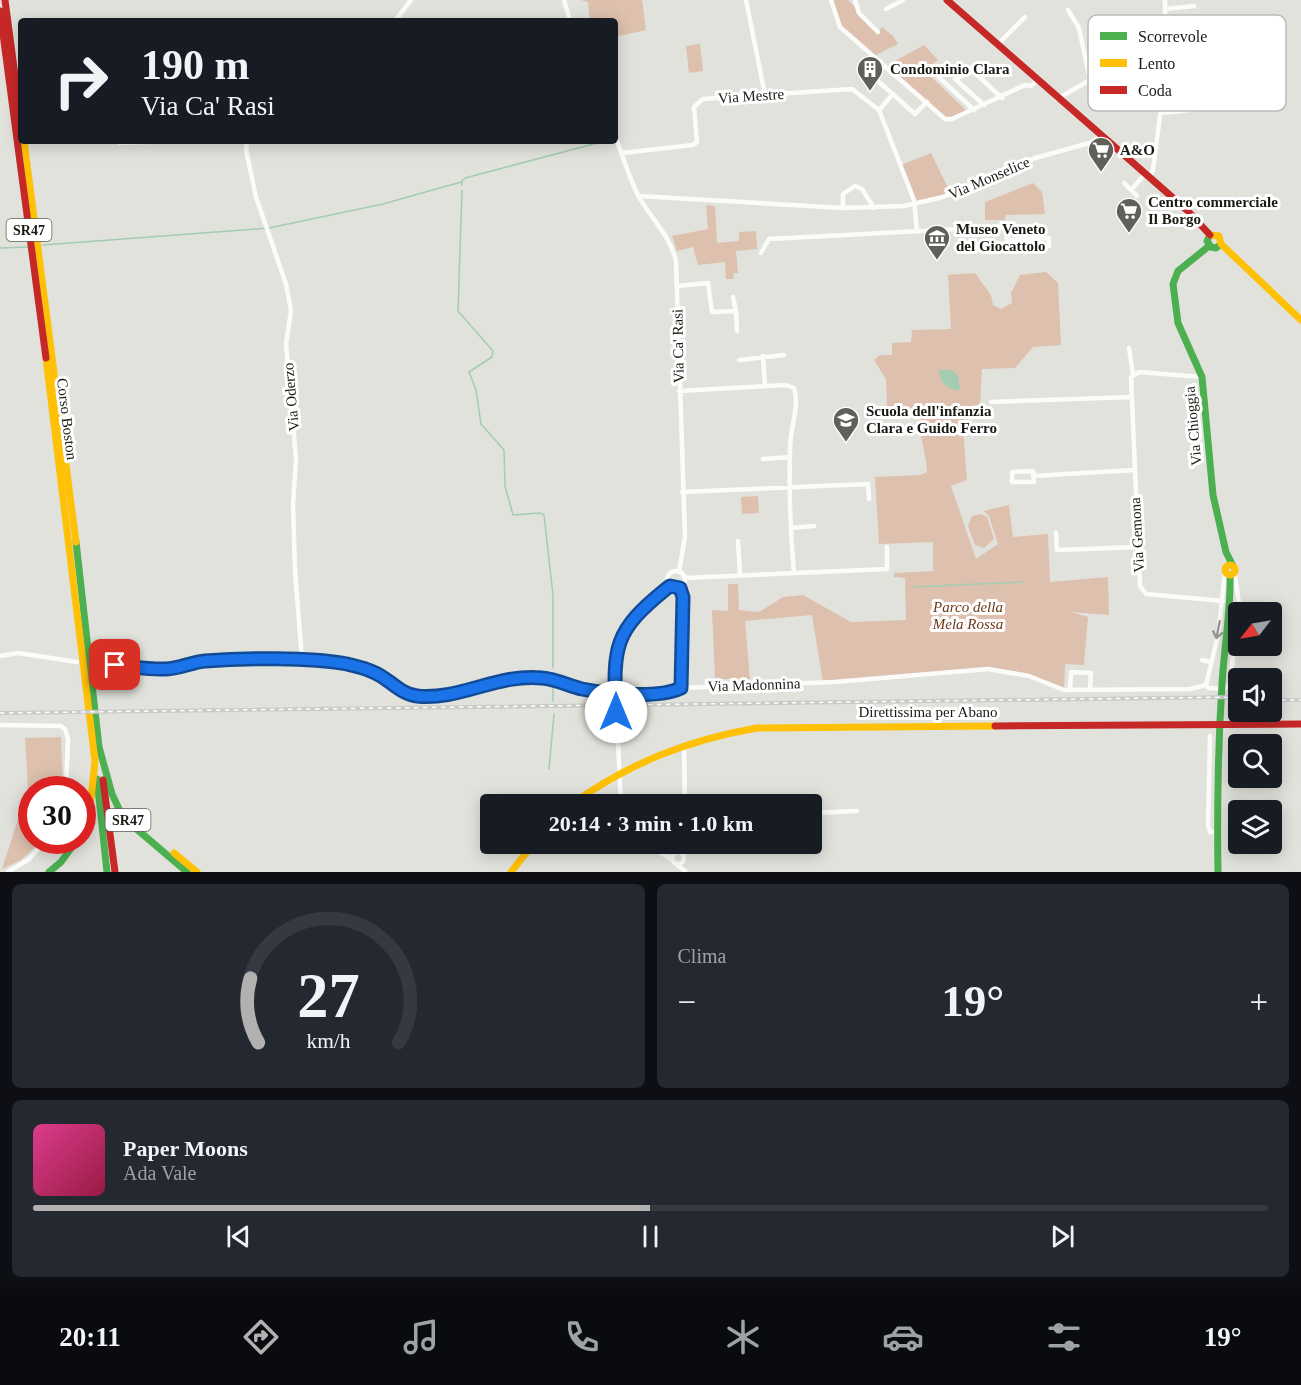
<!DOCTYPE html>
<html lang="it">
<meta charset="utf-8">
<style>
:root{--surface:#171b24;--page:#242831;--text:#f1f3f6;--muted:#9ea1a6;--line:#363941;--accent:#b0b1b0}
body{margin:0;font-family:Georgia,serif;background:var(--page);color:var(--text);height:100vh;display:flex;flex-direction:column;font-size:22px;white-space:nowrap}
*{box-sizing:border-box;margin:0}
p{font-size:20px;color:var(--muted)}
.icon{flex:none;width:33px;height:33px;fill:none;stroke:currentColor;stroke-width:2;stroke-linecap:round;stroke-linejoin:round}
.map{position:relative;height:872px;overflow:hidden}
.drawer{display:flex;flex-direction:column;gap:12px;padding:12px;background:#0d0f14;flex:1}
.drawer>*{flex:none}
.banner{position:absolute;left:18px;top:18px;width:600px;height:126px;border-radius:6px;box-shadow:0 3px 15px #0003;background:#171b24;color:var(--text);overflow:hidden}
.needle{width:39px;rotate:239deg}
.controls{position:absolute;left:1228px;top:602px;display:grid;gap:12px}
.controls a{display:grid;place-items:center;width:54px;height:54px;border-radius:6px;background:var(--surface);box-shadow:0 3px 15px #0003;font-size:30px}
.speed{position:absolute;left:18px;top:776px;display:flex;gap:12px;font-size:30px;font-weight:700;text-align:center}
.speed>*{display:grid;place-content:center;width:78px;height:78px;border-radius:50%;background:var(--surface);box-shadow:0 3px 15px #0003;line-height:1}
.speed .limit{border:9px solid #d22;background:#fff;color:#111}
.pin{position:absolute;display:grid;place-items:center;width:51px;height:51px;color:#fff;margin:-26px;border-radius:12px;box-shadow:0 3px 9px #0006}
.me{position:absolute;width:66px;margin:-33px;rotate:0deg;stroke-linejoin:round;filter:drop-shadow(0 0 4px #0008)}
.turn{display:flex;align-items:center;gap:21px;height:126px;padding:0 24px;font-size:27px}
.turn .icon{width:78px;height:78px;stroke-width:2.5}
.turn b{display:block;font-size:42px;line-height:51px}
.big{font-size:45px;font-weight:700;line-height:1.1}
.drawer .card{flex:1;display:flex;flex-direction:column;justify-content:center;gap:9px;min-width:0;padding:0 21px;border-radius:9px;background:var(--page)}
.drawer .dial{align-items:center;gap:0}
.dial svg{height:156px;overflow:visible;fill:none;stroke:var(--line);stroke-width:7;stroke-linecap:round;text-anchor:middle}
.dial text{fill:var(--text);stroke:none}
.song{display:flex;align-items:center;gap:18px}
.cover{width:72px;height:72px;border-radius:9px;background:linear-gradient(135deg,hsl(330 70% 55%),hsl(340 70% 35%))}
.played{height:6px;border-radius:3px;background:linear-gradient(90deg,var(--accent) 50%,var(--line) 50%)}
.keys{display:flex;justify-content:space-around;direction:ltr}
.heat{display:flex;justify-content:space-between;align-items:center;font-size:33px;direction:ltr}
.drawer .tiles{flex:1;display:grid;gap:12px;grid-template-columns:1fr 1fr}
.card:last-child{grid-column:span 2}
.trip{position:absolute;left:480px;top:794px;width:342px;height:60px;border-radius:6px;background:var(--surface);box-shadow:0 3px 15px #0003;font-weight:700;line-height:60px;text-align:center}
.dock{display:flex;height:96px;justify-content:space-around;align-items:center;background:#090b0e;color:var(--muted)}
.dock .icon{width:42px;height:42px}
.dock .current{color:var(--accent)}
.dock b{font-size:27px;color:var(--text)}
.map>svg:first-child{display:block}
</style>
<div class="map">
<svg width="1301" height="872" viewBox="0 0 1301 872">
<rect width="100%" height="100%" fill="#e2e2dc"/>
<path fill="#ddc0ae" d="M581 0H642L646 30 615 37V21H590L588 2Z
M831 0H848L879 31 882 27 893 36 898 44 874 56 840 27Z
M700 44 703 71 689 73 686 46Z
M924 45 938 60 924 70 968 112 945 119 886 66Z
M931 153 951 194 914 204 901 165Z
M1033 183 1042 192 1045 214 1006 215 1005 220H985V202Z
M706 205 715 206 717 243 739 241V232L756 231 757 249 736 251 738 273H733L734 279H726L725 262 698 265 693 247 677 251 672 236 708 229Z
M1046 272 1058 283 1061 345 1033 347 1015 368 982 369 980 404 961 409 966 426 963 428 967 480 951 486 976 559 998 544 989 516 984 511 1009 505 1013 537 1048 534 1050 582 1108 577 1109 615 1071 612 1088 617 1084 665 1065 664 1064 690 1029 676 997 670 823 682 812 615 745 621 750 679H715L712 610 728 611V584H738L739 610 759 612 783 597 803 595 851 622 906 620 905 578 894 577V573L933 571V542L879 544 875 477 920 475 927 472C927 453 916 429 921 413L887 408 886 379 874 360 880 355H892V343L911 342 912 330 951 329 948 275 975 273 991 295 993 305 1001 309 1012 303 1011 293 1020 275Z
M758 496 759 513 742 514 741 497Z
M980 514 987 517 994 539 984 548 975 545 968 526 972 516Z
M61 737 63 789H32V840H42L21 860 2 869 28 788 25 738Z"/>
<path fill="#a3ccb2" d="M939 370H952L958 376 960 390C947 390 940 383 939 370Z"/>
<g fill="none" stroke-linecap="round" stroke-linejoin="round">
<path stroke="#a3ccb2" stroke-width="1.5" d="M615 126 618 138
M462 185V181L465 178 605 141
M462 190 458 311 493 351 492 357 469 372 476 390 481 424 504 450 505 486 513 515 540 513 544 515 553 595V668
M43 245 269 228 383 204 461 182
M0 248 29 247
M913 587 1022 582
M553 701V685
M549 769 554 714"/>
<path stroke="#fbfbfa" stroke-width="4.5" d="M564 0 570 21
M746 0 765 95
M831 0 840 27 945 119H952L1025 85 1031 86 1037 80
M855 0 859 13 878 32
M886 9 903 0
M1165 9 1194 6
M395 21 411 0
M997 45 1025 17
M880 61 870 74 915 114 927 102
M929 68 974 110
M1057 99 1090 80 1079 28 1068 10
M984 105 955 79 973 71 1002 98
M879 110 893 94
M1161 113 1217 107
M615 136C623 156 629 178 639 197 652 220 670 235 676 261L685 537 679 572
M247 141 246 150 256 197 286 284 291 311 286 344 296 459 293 505 295 570 302 660
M119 143 177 141
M622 153 693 145 697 142 694 107 703 99 852 89 879 110 914 200 917 232
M1149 178 1153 170 1165 77V0
M1124 183 1137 196
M1131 190 1145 174
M639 196 843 208 904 206 943 197 1035 158 1093 142 1100 136
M843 208V194L855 186 862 189 874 208
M761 253 769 239 997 227H1006L1007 240 1049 238V246
M677 286 708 283 712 312 736 311 737 331
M733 297 736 311
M1129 348 1133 374
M763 356 765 386
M739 360 784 355
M1202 377 1139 372 1131 377 1140 586 1146 594 1223 601
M679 391 786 385 794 388C800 406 790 429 790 448 789 489 790 531 794 573
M991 402 1131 397
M763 459 790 457
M1033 471 1034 482H1012V472Z
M1033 476 1134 470
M682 492 868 484 869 499
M791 528 814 526
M1056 533 1057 550 1138 547
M738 541 740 574
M667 580a9 9 0 1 1 18 0a9 9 0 1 1-18 0Z
M685 578 887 569V547
M680 588 683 597 681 688
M0 656 18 653 77 662
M1202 660 1211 662
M96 664 166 670 204 661 302 660 347 664 373 672 399 689 416 696 439 695 521 676 546 678 581 689 611 692 663 694 681 688 834 682 988 669 1029 676 1064 690 1190 689 1206 685
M1206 685 1208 688 1224 689 1230 684 1239 603 1234 571
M1206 685 1218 635 1225 573
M1070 690 1071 672 1091 673 1090 690
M617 714C612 651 616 623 670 586
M617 721 621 804
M0 725 60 726 65 729 68 739 66 789
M1210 736 1208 825 1210 832H1218
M684 748 685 804
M812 813 857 811
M646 843 671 859
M672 858a6 6 0 1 1 12 0a6 6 0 1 1-12 0Z
M683 855 686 843
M676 864 685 871
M8 872 29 859 46 840"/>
<path stroke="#4caf50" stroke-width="7" d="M1210 235 1207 241 1211 247 1216 248 1221 244
M1209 246 1178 271 1173 284 1178 323 1202 377 1213 495 1226 552 1233 566
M76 542 99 747 112 794 119 809 133 826 187 872
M97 779 107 872
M49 872 61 862 77 840
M1218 872C1217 809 1218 747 1222 684 1224 647 1231 612 1230 575"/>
<path stroke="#ffc107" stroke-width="7" d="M24 141 76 542
M1210 235 1219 236 1221 244 1301 320
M46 358 95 761 90 808 82 829
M1225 570a5 5 0 1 1 10 0a5 5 0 1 1-10 0Z
M572 804C629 763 688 740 757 728L995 726
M174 853 197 872
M511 872 534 843"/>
<path stroke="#c62828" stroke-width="7" d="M5 0 21 121
M947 0 1188 211 1210 235
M0 11 46 358
M995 726 1301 724
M103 780 115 872"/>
<g stroke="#cacac8" stroke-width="4">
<path id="rail" d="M1272 700H1301
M0 713 1239 697"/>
</g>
<use href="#rail" stroke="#fff" stroke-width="1.5" stroke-dasharray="4.5" stroke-linecap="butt"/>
</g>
<defs><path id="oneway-shaft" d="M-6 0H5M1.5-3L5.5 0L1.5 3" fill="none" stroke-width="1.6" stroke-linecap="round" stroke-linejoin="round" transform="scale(1.5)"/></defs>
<use stroke="#969693" href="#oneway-shaft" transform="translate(1218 630) rotate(101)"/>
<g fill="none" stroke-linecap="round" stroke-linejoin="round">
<g stroke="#114b97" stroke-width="15">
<path id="route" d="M115 665C131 666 149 670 165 669 179 669 192 662 205 661 243 658 310 657 347 664 355 666 365 668 373 672 389 678 399 694 417 696 458 701 499 673 542 678 556 679 569 686 582 689 607 694 658 699 681 688L683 597 680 588 670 586 666 589C614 631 613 646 616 712"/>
</g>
<use href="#route" stroke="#1a73e8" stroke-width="10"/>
</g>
<defs>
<g id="building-pin" transform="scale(1.35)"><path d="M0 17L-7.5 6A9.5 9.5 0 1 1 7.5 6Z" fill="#60605b" stroke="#fff"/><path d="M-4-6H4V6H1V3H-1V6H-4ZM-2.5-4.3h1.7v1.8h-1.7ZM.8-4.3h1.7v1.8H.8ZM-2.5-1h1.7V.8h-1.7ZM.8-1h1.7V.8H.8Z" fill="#fff"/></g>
<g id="supermarket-pin" transform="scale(1.35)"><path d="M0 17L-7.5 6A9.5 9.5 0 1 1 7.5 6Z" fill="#60605b" stroke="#fff"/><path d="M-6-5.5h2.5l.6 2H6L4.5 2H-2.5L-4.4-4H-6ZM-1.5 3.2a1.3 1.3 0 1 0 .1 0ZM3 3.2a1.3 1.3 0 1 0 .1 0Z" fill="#fff"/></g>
<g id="museum-pin" transform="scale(1.35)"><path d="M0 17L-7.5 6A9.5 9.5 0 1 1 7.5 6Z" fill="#60605b" stroke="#fff"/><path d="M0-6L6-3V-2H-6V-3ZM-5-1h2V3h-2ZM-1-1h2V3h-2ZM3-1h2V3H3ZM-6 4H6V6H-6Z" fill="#fff"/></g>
<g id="school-pin" transform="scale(1.35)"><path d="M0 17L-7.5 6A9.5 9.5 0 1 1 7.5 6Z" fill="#60605b" stroke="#fff"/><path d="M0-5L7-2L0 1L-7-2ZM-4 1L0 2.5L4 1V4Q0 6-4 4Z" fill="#fff"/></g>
</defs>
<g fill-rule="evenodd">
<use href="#building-pin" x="870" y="69"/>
<use href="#supermarket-pin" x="1101" y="150"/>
<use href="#supermarket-pin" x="1129" y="211"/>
<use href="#museum-pin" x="937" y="238"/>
<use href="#school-pin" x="846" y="420"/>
</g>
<g text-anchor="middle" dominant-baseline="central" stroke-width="6" stroke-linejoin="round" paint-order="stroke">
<g fill="#fff" stroke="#5f5f5b" stroke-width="1.5">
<rect x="6.5" y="219" width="45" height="22" rx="4.5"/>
<rect x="105.5" y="809" width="45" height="22" rx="4.5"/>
</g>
<g font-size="14" font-weight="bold" fill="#1a1a15">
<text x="29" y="230">SR47</text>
<text x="128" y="820">SR47</text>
</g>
<g font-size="15" font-weight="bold" fill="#1a1a15" stroke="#fff" text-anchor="start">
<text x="890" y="69">Condominio Clara</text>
<text x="1120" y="150">A&amp;O</text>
<text x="1148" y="202">Centro commerciale<tspan x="1148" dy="17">Il Borgo</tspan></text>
<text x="956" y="229">Museo Veneto<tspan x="956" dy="17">del Giocattolo</tspan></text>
<text x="866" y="411">Scuola dell'infanzia<tspan x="866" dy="17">Clara e Guido Ferro</tspan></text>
</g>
<g font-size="15" fill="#1a1a15" stroke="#fff">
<text transform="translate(751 96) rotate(-4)">Via Mestre</text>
<text transform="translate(989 178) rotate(-23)">Via Monselice</text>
<text transform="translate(678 346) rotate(-91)">Via Ca' Rasi</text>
<text transform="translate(291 397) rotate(-95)">Via Oderzo</text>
<text transform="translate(67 419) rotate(83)">Corso Boston</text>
<text transform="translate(1193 426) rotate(-95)">Via Chioggia</text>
<text transform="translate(1137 535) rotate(-93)">Via Gemona</text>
<text transform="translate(754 685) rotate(-2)">Via Madonnina</text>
<text x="928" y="712">Direttissima per Abano</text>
</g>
<g font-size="15" font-style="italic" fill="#6c3716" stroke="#fff">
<text x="968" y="607">Parco della<tspan x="968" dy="17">Mela Rossa</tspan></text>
</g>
</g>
<rect x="1088" y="15" width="198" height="96" rx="9" fill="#fff" stroke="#babab9" stroke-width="1.5"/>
<rect x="1100" y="32" width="27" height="8" fill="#4caf50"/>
<rect x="1100" y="59" width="27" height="8" fill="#ffc107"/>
<rect x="1100" y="86" width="27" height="8" fill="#c62828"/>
<g font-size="16" fill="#1a1a15">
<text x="1138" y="42">Scorrevole</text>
<text x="1138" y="69">Lento</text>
<text x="1138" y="96">Coda</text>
</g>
</svg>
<div class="controls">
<a><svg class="needle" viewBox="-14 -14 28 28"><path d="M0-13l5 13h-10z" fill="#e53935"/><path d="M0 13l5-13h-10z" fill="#9ea1a6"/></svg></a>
<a><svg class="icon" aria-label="sound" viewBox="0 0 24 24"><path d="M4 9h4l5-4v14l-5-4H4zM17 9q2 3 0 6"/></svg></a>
<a><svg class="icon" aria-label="search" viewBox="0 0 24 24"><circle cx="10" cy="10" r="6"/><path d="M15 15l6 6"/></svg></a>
<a><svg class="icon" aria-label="layers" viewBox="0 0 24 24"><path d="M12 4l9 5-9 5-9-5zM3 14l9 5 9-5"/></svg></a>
</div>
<div class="speed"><div class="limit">30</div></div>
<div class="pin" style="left:115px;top:665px;background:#d93025"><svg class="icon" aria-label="arrive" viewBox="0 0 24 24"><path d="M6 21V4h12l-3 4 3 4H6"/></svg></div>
<svg class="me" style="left:616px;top:712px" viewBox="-20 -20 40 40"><circle r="19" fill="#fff"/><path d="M0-13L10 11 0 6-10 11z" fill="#1a73e8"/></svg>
<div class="trip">20:14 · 3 min · 1.0 km</div>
<div class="banner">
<div class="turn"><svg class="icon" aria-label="right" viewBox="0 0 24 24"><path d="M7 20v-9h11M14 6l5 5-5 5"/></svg><div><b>190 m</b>Via Ca' Rasi</div></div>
</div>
</div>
<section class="drawer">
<div class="tiles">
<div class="card dial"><svg viewBox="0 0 100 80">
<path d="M14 69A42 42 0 1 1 86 69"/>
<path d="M14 69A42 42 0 0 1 10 36" stroke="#b0b1b0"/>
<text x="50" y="56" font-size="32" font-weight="700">27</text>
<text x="50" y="72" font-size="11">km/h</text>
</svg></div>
<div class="card"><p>Clima</p>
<div class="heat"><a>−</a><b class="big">19°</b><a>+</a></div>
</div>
<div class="card">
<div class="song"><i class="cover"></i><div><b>Paper Moons</b><p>Ada Vale</p></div></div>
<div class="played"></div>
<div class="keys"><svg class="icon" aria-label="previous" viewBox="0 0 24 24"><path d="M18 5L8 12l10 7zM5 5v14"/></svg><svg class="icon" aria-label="pause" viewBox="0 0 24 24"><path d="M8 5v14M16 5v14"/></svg><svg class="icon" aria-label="next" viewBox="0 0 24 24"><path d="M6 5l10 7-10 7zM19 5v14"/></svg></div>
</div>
</div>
</section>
<nav class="dock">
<b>20:11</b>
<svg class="icon current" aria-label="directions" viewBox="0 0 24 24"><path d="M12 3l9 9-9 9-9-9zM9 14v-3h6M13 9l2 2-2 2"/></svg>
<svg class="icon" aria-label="music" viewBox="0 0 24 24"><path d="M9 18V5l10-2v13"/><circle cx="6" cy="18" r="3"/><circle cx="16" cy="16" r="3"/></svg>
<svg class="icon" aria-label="phone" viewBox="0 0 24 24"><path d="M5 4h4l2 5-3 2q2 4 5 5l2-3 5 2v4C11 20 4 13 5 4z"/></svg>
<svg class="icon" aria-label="climate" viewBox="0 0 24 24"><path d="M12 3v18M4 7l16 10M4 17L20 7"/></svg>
<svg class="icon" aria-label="car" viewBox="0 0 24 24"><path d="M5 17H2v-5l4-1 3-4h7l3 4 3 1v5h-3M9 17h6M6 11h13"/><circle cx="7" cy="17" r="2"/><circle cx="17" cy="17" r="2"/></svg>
<svg class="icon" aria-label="filters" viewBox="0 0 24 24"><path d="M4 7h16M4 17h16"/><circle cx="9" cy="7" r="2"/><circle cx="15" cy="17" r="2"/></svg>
<b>19°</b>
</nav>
